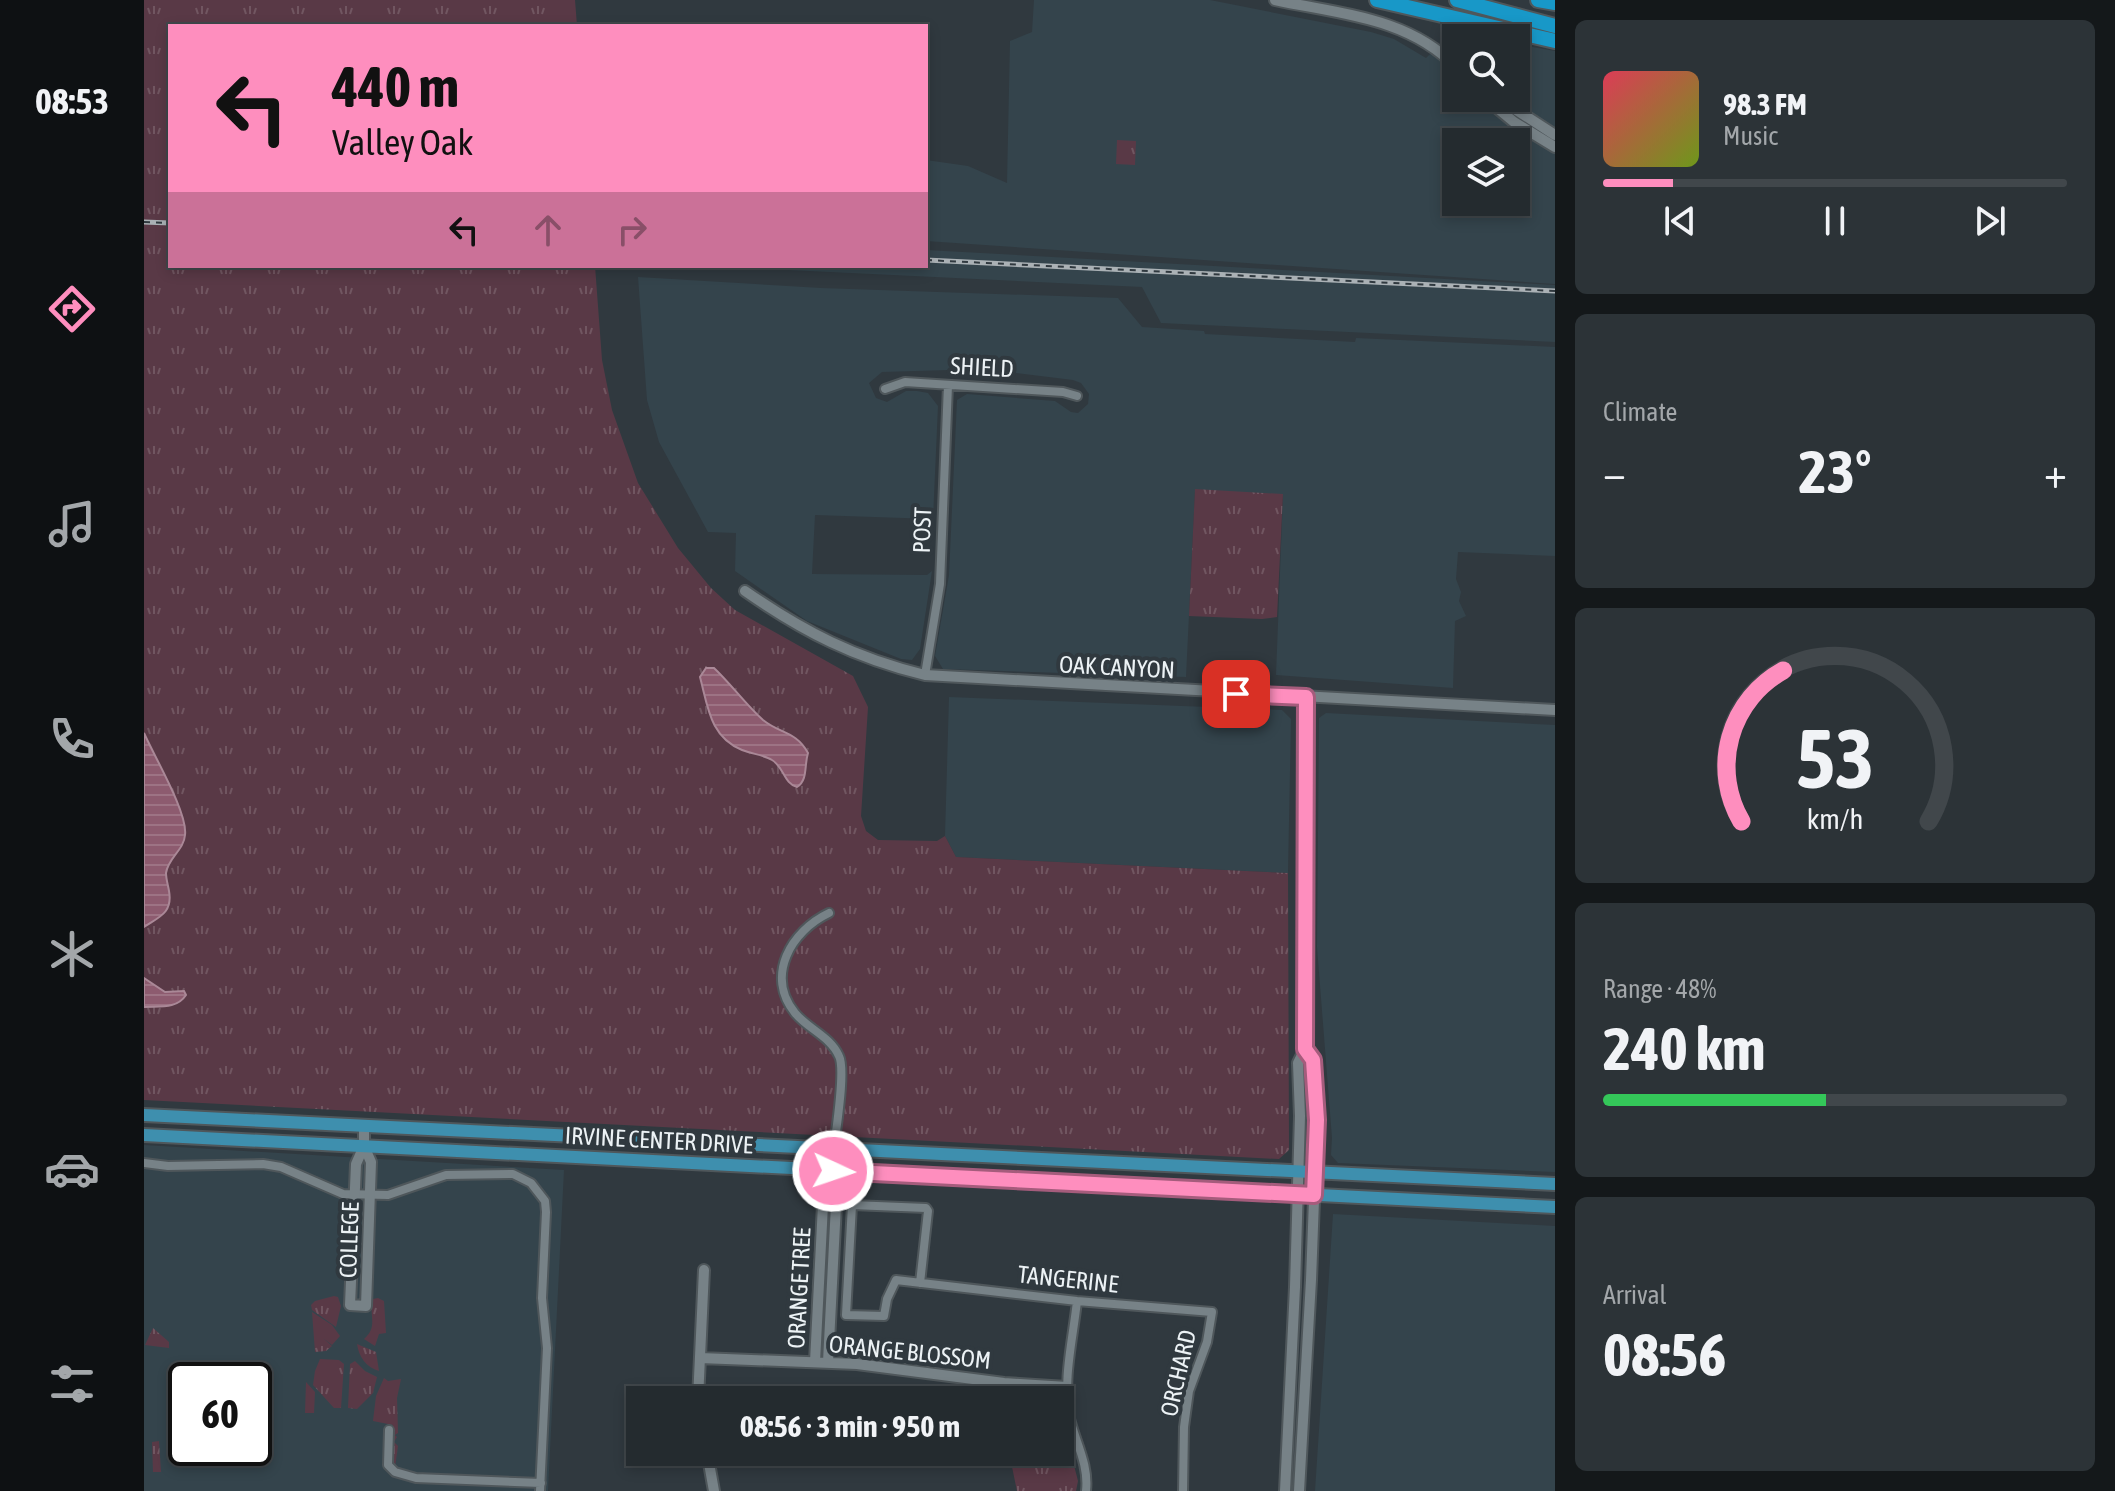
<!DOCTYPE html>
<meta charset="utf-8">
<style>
:root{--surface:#242b2f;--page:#2c3337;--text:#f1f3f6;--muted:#a3a7aa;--line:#41474b;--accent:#fe8ebe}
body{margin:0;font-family:"Asap Condensed",sans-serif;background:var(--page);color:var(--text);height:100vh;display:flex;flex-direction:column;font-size:30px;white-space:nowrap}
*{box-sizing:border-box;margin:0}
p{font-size:26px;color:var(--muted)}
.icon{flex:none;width:44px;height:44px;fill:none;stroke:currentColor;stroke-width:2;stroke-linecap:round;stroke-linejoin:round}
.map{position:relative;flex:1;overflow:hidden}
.details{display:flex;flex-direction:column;gap:20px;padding:20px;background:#14181a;width:560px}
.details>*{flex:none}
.top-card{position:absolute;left:24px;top:24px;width:760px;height:244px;border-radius:0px;box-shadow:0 4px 12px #0003,0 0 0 2px var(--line);background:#fe8ebe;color:#111;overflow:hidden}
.tools{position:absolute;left:1298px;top:24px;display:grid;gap:16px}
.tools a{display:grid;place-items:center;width:88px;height:88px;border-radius:0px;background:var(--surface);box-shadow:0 4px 12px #0003,0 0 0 2px var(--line);font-size:40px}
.speed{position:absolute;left:24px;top:1362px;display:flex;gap:16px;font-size:40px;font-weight:700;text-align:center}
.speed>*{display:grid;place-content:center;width:104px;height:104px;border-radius:50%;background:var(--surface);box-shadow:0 4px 12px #0003,0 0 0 2px var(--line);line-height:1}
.speed .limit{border:4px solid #111;border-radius:12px;background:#fff;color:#111}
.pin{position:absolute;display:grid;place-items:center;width:68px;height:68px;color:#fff;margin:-34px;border-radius:16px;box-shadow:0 4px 12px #0006}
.me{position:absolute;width:88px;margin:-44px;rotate:93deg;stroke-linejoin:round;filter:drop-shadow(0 0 6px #0008)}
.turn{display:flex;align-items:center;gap:28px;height:168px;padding:0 32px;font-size:36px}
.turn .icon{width:104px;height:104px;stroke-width:2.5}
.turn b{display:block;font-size:56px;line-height:68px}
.lanes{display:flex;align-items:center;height:76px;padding:0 32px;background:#0003;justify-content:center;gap:40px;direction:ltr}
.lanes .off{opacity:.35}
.big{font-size:60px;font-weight:700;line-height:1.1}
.details .card{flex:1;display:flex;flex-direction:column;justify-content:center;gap:12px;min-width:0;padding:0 28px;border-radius:12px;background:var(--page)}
.details .dial{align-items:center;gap:0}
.dial svg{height:208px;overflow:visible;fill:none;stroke:var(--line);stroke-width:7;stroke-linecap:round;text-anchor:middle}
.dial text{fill:var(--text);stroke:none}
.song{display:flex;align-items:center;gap:24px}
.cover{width:96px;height:96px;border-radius:12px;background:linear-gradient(135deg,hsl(350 70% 55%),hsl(80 70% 35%))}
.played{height:8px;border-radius:4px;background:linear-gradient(90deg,var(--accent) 15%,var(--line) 15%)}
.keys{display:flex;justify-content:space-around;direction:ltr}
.heat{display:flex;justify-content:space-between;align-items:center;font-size:44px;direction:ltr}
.charge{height:12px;border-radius:6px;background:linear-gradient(90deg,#34c759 48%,var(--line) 0)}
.trip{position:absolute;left:482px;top:1386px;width:448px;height:80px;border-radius:0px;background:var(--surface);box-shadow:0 4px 12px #0003,0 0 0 2px var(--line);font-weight:700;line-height:80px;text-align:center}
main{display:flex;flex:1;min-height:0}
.menu{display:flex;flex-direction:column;width:144px;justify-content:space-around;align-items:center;background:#0e1113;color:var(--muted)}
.menu .icon{width:56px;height:56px}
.menu .current{color:var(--accent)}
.menu b{font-size:36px;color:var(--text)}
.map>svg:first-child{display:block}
</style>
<main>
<nav class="menu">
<b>08:53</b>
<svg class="icon current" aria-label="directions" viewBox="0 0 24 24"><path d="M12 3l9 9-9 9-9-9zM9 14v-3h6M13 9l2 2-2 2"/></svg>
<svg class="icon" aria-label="music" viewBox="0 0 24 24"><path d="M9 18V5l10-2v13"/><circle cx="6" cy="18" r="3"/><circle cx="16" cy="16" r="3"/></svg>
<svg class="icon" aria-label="phone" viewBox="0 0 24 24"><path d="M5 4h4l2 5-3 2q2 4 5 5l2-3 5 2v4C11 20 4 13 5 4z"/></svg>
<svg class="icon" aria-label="climate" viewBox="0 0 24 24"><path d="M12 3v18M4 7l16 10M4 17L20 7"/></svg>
<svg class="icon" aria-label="car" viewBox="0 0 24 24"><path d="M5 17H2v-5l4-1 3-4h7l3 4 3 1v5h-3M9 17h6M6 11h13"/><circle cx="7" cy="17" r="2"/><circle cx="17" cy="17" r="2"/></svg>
<svg class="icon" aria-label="filters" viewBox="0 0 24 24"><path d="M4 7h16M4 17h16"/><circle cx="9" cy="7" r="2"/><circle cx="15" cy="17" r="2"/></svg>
</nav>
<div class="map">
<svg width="1411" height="1491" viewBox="0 0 1411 1491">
<defs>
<pattern id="grass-tufts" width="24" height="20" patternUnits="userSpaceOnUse" patternTransform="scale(2)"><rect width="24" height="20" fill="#593946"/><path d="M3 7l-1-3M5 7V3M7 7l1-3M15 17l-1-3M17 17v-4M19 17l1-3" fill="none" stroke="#715661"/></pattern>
<pattern id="water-rules" width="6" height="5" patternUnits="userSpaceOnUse" patternTransform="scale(2)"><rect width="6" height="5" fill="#8d5b6f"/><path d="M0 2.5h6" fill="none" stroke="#9d7384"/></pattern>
</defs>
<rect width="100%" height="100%" fill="#30393f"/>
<path fill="#34444c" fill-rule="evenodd" d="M890 0H1066L1227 32 1250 39 1282 58 1310 31 1345 38H1312V98H1372V44L1411 51V284L782 241V160L824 166 863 183 866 41 888 32ZM1312 142H1372V202H1312Z
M782 250 1411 285V342L1017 323 998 287 561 266H782Z
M494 277 677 288 974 298 998 327 1060 331 1061 334 1211 342 1212 338 1411 347V556L1314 552 1312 579 1317 592 1315 601 1322 616 1311 621 1309 688 1132 675 1139 495 1051 491 1042 677 799 669 791 656 805 575 813 400 823 394 911 401 927 412 934 413 944 404 945 394 937 383 929 380 872 373 805 370 738 372 725 383 732 398 743 402 762 391H773L784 393 794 406 789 519 671 515 668 574 783 575 788 571 776 649 768 660 757 659 663 621 591 571 592 533 564 532 515 442 503 400Z
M805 697 1138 710 1147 719 1144 873 812 857 801 836Z
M1182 713 1411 725V1172L1194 1163 1187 1155 1188 1138 1173 947 1175 718Z
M0 1145 420 1170 404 1491H0ZM42 1380H110V1448H42Z
M1189 1214 1411 1226V1491H1171Z"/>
<path fill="url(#grass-tufts)" d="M0 0H431L433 26H26V266H451L458 360 468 410 494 483 534 548 567 588 591 610 709 676 724 707 717 816 722 831 734 840 793 841 801 836 812 857 1144 873 1145 1150 1135 1159 0 1100Z
M973 140 992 141 991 165 972 164Z
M1051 489 1139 494 1133 617 1118 619 1045 616Z
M190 1296 194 1297 197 1306 192 1327 168 1310 167 1305 171 1301Z
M234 1298 240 1301 242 1333 235 1334 231 1346 220 1339C235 1326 224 1315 229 1299Z
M168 1312 188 1325 196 1336 188 1345 179 1338 188 1346 182 1351 171 1352Z
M9 1328 25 1342V1348L1 1345Z
M213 1344 232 1352 235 1371C222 1367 215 1357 213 1344Z
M176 1359 195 1360 200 1364 197 1408H190L169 1385 171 1371Z
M211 1361 221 1371 233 1377 229 1393 213 1409 204 1408 206 1364Z
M240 1378 244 1381 257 1379 253 1398 254 1433 251 1435 253 1437 250 1442 254 1446 251 1467 247 1462 249 1425 229 1421 232 1396Z
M162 1382 171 1392 170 1413H161Z
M916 1411 934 1481 932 1491H873L865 1452H916Z
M15 1441 17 1472H9L8 1442Z"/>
<path fill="url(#water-rules)" stroke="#aa8897" stroke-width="2" d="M562 668H570C586 683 603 706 619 720 636 734 652 731 664 753 660 766 664 780 653 787 640 784 640 767 628 760 620 755 608 754 598 750 566 737 564 707 556 677Z
M0 733C10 756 44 813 41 835 40 850 24 858 22 873 22 879 24 885 25 891 29 913 15 917 0 927Z
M0 978 21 992 40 991 42 995C33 1009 16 1006 0 1007Z"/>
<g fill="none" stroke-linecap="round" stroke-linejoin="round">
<g stroke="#4f575b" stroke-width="12">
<path id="minor" d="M741 389 761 382 919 392 933 396
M781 675 796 584 804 385
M685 913C647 931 621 976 651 1013 664 1029 686 1036 695 1056 702 1070 692 1129 690 1148
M0 1163 24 1166 119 1164 137 1167 199 1194 244 1195 302 1175 369 1174 387 1183 401 1201 402 1212 398 1298 403 1348 396 1491
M776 1283 784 1211 782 1208 708 1205 702 1315 740 1316 743 1299 752 1280 933 1301 1068 1312 1063 1342 1045 1391 1040 1427 1039 1491
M933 1301C929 1339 918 1381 926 1419 932 1443 945 1465 942 1491
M245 1430 244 1465 251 1472 272 1478 397 1483"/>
</g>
<g stroke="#4f575b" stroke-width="14">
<path id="tertiary" d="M1131 0C1195 14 1264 17 1312 67
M1341 98 1370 122 1411 147
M1354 98 1411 135
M601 591C660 632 711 658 781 675L1411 710
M220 1146 227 1162 222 1306 206 1305 212 1164 220 1146V1127
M556 1358 713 1364 860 1383 923 1387
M671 1362 680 1185 689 1171
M684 1362 693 1185 689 1171 690 1148
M554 1400 560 1270
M563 1452 570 1491
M1141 1491 1151 1287 1156 1116 1154 1063 1161 1049 1162 697
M1155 1491 1167 1280 1173 1120 1169 1060 1161 1049"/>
</g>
<g stroke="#4f575b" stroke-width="16">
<path id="primary" d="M0 1115 1411 1184
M0 1135 1411 1207"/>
</g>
<g stroke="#4f575b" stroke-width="18">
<path id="motorway" d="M1233 0 1411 41
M1313 0 1411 26
M1394 0 1411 3"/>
</g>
<use href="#minor" stroke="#778287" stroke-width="8"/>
<use href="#tertiary" stroke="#778287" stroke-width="10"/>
<use href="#primary" stroke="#3e8fae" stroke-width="12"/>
<use href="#motorway" stroke="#1898c8" stroke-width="14"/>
<g stroke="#aab1b5" stroke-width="5">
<path id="rail" d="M0 222 26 223
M782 260 1411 291"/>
</g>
<use href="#rail" stroke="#30393f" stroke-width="2" stroke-dasharray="6" stroke-linecap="butt"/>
</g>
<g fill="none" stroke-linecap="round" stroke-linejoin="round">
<g stroke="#a55c7c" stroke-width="20">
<path id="route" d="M689 1171 1170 1195 1173 1120 1169 1060 1161 1049 1162 697 1092 694"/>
</g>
<use href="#route" stroke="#fe8ebe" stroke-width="14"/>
</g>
<g text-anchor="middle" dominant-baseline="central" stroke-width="8" stroke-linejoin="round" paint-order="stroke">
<g font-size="24" fill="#ecf2f5" stroke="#30393f">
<text transform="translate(838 367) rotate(3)">SHIELD</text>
<text transform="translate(778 530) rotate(-88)">POST</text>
<text transform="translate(973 667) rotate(3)">OAK CANYON</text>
<text transform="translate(515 1140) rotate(3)">IRVINE CENTER DRIVE</text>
<text transform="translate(205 1240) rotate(-88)">COLLEGE</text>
<text transform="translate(924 1279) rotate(6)">TANGERINE</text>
<text transform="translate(655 1288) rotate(-87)">ORANGE TREE</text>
<text transform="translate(766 1352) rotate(6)">ORANGE BLOSSOM</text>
<text transform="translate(1034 1373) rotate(-77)">ORCHARD</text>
</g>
</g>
</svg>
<div class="tools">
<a><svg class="icon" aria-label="search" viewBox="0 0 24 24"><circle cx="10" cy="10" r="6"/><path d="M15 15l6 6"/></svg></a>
<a><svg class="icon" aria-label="layers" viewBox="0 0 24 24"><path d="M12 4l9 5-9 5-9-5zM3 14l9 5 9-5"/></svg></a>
</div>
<div class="speed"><div class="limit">60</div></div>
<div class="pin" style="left:1092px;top:694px;background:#d93025"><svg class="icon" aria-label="arrive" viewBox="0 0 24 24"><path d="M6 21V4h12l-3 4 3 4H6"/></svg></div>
<svg class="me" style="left:689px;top:1171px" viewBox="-20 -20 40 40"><circle r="17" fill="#fe8ebe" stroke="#fff" stroke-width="3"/><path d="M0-11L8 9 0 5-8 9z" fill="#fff"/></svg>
<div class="trip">08:56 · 3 min · 950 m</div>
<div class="top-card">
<div class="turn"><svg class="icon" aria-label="left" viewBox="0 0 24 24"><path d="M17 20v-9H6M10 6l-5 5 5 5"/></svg><div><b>440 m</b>Valley Oak</div></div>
<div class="lanes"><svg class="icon" aria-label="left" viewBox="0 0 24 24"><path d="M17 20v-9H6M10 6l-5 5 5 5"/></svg><svg class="icon off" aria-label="ahead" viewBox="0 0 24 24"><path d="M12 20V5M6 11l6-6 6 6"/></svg><svg class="icon off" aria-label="right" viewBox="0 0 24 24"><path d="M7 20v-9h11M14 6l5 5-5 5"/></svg></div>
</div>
</div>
<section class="details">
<div class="card">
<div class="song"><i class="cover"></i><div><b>98.3 FM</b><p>Music</p></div></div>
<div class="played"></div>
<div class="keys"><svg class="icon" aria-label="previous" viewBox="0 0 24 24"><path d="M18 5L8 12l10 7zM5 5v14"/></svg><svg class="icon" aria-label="pause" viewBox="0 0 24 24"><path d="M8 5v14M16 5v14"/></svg><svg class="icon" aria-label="next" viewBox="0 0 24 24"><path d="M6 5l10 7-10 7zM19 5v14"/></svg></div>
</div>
<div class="card"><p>Climate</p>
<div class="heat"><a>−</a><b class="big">23°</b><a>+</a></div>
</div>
<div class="card dial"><svg viewBox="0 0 100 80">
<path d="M14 69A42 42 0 1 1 86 69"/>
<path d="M14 69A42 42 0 0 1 30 11" stroke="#fe8ebe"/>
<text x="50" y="56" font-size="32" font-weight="700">53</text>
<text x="50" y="72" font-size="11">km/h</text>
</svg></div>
<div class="card"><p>Range · 48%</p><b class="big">240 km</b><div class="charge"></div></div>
<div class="card"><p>Arrival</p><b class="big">08:56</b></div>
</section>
</main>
